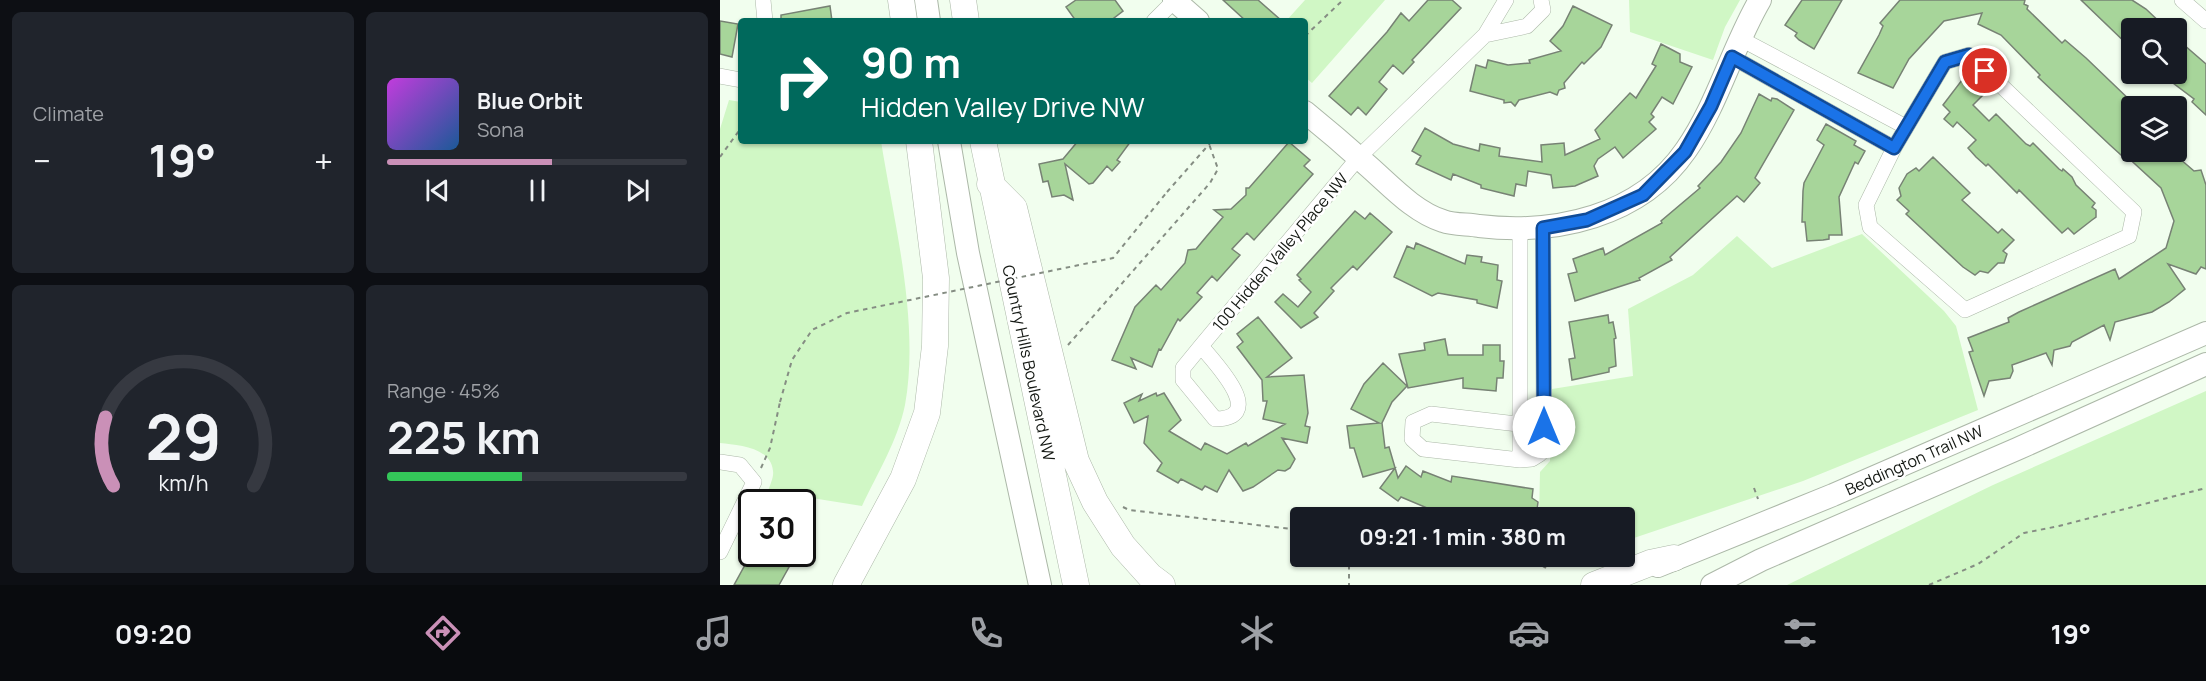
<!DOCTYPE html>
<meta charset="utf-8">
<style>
:root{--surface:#171b24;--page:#20242c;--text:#f1f3f6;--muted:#9ea1a6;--line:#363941;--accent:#ca90b7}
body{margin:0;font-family:Manrope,sans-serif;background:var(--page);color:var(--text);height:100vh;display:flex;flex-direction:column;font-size:22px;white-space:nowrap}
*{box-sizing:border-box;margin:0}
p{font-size:20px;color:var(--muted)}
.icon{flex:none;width:33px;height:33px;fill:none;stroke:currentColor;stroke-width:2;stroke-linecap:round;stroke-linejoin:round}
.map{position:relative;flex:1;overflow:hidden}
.panel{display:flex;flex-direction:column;gap:12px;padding:12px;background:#0d0f14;width:720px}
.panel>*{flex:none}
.top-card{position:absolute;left:18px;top:18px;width:570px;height:126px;border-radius:6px;box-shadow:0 2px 4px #0004;background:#00695c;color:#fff;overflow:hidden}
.buttons{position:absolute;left:1401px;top:18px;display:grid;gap:12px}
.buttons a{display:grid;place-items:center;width:66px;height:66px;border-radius:6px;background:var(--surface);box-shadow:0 2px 4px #0004;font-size:30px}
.speed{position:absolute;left:18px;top:489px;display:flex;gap:12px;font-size:30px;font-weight:700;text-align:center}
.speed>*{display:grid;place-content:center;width:78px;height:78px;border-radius:50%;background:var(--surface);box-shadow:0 2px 4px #0004;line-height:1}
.speed .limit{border:3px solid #111;border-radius:9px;background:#fff;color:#111}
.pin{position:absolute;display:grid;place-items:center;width:51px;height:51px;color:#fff;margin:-26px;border:3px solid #fff;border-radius:50%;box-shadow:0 2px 6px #0007}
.me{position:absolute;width:66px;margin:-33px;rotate:0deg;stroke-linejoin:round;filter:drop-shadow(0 0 4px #0008)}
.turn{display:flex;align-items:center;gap:21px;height:126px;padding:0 24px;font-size:27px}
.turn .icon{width:78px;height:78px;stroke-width:2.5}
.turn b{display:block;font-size:42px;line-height:51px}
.big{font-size:45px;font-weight:700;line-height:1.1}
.panel .card{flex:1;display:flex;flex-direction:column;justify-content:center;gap:9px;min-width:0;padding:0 21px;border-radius:9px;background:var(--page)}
.panel .dial{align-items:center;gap:0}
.dial svg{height:156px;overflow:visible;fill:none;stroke:var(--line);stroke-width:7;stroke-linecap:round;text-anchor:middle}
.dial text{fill:var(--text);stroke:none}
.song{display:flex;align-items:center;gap:18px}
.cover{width:72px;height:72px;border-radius:9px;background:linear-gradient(135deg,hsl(290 70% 55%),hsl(210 70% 35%))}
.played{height:6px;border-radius:3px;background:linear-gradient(90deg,var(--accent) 55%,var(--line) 55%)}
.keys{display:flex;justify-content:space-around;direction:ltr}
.heat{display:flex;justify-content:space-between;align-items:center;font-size:33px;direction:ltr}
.charge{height:9px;border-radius:4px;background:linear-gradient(90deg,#34c759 45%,var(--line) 0)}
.panel .tiles{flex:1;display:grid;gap:12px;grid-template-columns:repeat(2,1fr)}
.trip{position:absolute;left:570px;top:507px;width:345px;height:60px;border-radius:6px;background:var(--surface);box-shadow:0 2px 4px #0004;font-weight:700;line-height:60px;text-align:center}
.dock{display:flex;height:96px;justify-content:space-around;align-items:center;background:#090b0e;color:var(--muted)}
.dock .icon{width:42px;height:42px}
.dock .current{color:var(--accent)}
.dock b{font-size:27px;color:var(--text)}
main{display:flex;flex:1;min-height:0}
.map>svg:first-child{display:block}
</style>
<main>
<section class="panel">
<div class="tiles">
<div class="card"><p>Climate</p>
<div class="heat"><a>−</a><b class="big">19°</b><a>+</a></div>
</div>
<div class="card">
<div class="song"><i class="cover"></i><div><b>Blue Orbit</b><p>Sona</p></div></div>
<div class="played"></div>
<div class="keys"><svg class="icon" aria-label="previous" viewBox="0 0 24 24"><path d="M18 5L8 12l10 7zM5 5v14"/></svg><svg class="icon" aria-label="pause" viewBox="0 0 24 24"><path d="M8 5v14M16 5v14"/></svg><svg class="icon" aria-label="next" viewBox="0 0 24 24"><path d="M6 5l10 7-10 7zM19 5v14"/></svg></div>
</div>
<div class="card dial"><svg viewBox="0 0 100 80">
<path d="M14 69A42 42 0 1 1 86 69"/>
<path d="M14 69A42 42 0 0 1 10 34" stroke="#ca90b7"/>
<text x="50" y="56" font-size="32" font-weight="700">29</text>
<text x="50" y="72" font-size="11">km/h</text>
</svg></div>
<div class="card"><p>Range · 45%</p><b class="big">225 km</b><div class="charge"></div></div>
</div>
</section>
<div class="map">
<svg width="1486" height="585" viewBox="0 0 1486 585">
<rect width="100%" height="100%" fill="#f1feee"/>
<path fill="#d0f7c5" d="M585 0H665L592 83 585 77V21H566Z
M909 0H1020L1005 27 993 60 910 32Z
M9 100 21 102V141H161C174 223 200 322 185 405 178 440 157 474 142 506L48 491C50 485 54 477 53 471 51 447 18 445 0 443V129Z
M1142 234 1224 311 1236 326 1258 410 1083 481 905 541 904 518H819L820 472 830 461 832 389 913 376 908 309 973 275 1017 236 1052 268Z
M1486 391V585H1067L1273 485Z"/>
<path fill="#a7d59a" stroke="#778274" stroke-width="1.5" d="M356 0H395L403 11 390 21H356L346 7Z
M503 0H538L562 21H526Z
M708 0H732L741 8 692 60 694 62 683 74 673 65 659 82 667 89 646 115 638 107 631 115 609 96 667 32 681 13 689 21Z
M1082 0H1122L1094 49 1079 40 1075 36 1077 33 1065 25Z
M1180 0H1305L1304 4 1308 6 1307 9 1342 43 1345 40 1366 58 1416 106H1412V152H1452L1474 171 1481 170 1486 185V269L1481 267 1476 274 1448 264 1465 289 1449 302 1432 312 1395 322 1390 340 1384 325 1352 342 1350 346 1334 350 1332 365 1326 353 1292 365 1293 371 1290 378 1269 381 1264 396 1249 352 1253 351 1248 338 1289 322 1288 318 1299 312 1395 269 1399 279 1446 248 1454 221 1441 188 1403 153 1401 155 1390 145 1318 77 1320 75 1281 35 1258 24 1262 13 1224 21 1189 59 1173 88 1138 73 1159 35 1163 26 1160 23Z
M1361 0H1412L1426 9 1446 28H1412V49Z
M110 6 112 21H61V15Z
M853 6 892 25 881 47 864 64 862 62 844 83 845 88 839 90 837 95 830 92 799 100 795 106 791 102 784 103V100L750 91 756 65 766 68 768 60 788 65 810 63 809 60 841 51 830 41 843 26Z
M0 21 18 24 12 57 0 54Z
M1456 38 1486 64V115L1472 102 1474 99 1441 74H1456Z
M941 44 960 54V62L972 67 953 104 942 97 931 114 934 117 929 122 936 129 903 158 895 147 878 159 874 166 878 176 855 186 833 188 831 175 808 171 806 186 796 184 794 196 761 188V185L733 174 731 180 696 164 701 156 692 151 705 128 733 144 759 151 760 144 780 148 779 156 822 162 821 145 844 143 845 155 880 139 875 130 910 93 916 98 936 66 932 64Z
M1242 80 1250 87 1253 83 1264 94 1253 105 1269 121 1276 114 1306 144 1310 146 1313 143 1339 169 1342 171 1343 169 1352 177 1356 185 1375 203 1372 207 1376 210V217L1372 220 1354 234 1348 228 1342 233 1299 190 1297 193 1268 164 1266 166 1256 157 1248 148 1256 140 1237 122 1233 127 1224 119 1230 112 1223 105Z
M1039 94 1051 101 1052 98 1057 99 1074 110 1035 178 1040 183 1024 202 1017 196 950 257 952 260 919 278 920 280 855 301 848 274 857 272 853 259 883 248 885 255 942 223 941 221 980 188 978 186 1001 162 1021 133Z
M1106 124 1136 141 1134 145 1145 151 1138 164 1135 162 1119 197 1122 235H1109V239L1103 240 1087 241 1085 222H1082L1083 191 1084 183 1104 145 1097 140Z
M358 141H411L397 160 400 162 392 171 387 166 373 183 369 184 345 164 353 200 344 195 332 197 328 181 323 182 319 164 343 159Z
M569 142 590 160 584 166 593 174 534 240 527 233 512 249 520 255 497 281 492 276 477 293 482 297 460 321 458 319 441 350 439 349 432 367 411 358 416 369 392 360 415 307 436 285 441 290 465 263 468 250 476 249 486 237 503 217 494 210 511 209 526 195V188H529Z
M1213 157 1250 193 1242 200 1278 233 1282 229 1294 240 1283 251 1287 254 1284 263H1278L1268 273 1260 271 1255 275 1243 267 1186 214 1189 211 1177 200 1181 196 1179 188 1187 174 1196 168 1199 171Z
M635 211 645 219 650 213 672 232 637 270 633 266 611 288 614 291 594 313 598 317 581 328 555 302 563 294 578 307 591 292 579 280 581 279 577 275Z
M696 243 745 264 747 255 762 257 761 262 778 265 777 280 782 281 777 308 757 303V300L718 293 712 296 674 277 687 246 694 249Z
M888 315 889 323 893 322 896 338 894 339 896 366 889 368V372L852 380 849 359 855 358 849 322Z
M538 317 572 358 547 377 584 375 588 413 585 426 590 427 587 443 562 438 575 459 570 468 565 471 558 470 533 487 523 491 509 470 497 492 485 486 482 490 461 479 458 483 437 471 442 463 424 443 428 416 414 423 404 403 422 394 419 401 436 393 437 396 444 393 461 420 449 431 481 450 485 443 507 454 526 443 528 446 565 424 543 419 547 401H543L542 380 517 347 523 342 517 334Z
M725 339 728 355H763V345H780V361H784L783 378H777L776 391 743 388V378L688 388 679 354 705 350 704 343Z
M663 363 687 386 672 402 662 423 665 448 669 447 678 478 686 466 701 477 703 471 731 482 732 476 813 489 812 498 818 502 816 518H718L719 513 681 497 678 501 660 488 675 468 643 477 634 448H630L627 426 659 423 631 409 644 384Z
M31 554H69L63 564 69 567 59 585H14Z"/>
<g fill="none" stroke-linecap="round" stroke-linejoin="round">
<g stroke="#acb8a8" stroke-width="16">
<path id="street" d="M43 0 45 21
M1462 0 1486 21
M434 21 455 0
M765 35 807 26 823 10 821 0
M1019 38 1186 127
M1249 55 1414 212 1409 236 1245 310 1150 227 1146 205 1174 148 1225 62Z
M1012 57 1174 148
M0 76 21 80
M800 228V460
M823 228 824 427 820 454 812 459 800 460 703 449 692 439 693 422 711 414 824 427
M481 346C494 362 549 418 495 419L463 380V368L481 346 639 157 765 35 786 0
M0 462 20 465 34 482 0 552"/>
</g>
<g stroke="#acb8a8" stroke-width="24">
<path id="secondary" d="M206 0 209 21
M454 0 478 21
M585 112C606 129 627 147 647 165 670 185 694 212 723 221 734 225 748 224 759 226 835 235 920 217 966 150 998 104 1012 48 1040 0
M229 141 248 253 320 585
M938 566 1113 495 1486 333
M992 585 1041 560 1297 449 1486 364"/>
</g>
<g stroke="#acb8a8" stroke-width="27">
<path id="primary" d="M181 0 184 21
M243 0 246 21
M263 141 356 585
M270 184 294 208 356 461 375 502 403 546 430 576 442 585
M126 585 183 479 207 413 215 346 216 278 199 141
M874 585 930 563 954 558"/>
</g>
<path stroke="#858d83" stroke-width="2" stroke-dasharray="4.5 4.5" stroke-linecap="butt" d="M585 36 623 0
M0 157 21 128
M447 192 492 141
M348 345 490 183 498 169 489 144
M41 468 50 448 60 402
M1034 488 1038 499
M403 507 409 510 580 530
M629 556V585
M780 556 814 561 826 568
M1209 585 1258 564 1304 533 1339 526 1486 488"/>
<use href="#street" stroke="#fff" stroke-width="15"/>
<use href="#secondary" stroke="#fff" stroke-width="22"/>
<use href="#primary" stroke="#fff" stroke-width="26"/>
<path stroke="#858d83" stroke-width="2" stroke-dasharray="4.5 4.5" stroke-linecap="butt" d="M60 402 72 360 92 330 127 313 393 258 447 192"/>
</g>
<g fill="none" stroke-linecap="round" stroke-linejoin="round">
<g stroke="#114b97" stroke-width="15">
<path id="route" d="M824 427 823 228 867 220 923 195 965 152 991 106 1012 57 1174 148 1225 62 1249 55 1265 71"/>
</g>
<use href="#route" stroke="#1a73e8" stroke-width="10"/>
</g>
<g text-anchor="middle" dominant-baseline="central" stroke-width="5" stroke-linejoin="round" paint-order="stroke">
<g font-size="16" fill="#131712" stroke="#fff">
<text transform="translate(560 252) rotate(-50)">100 Hidden Valley Place NW</text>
<text transform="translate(309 363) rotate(78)">Country Hills Boulevard NW</text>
<text transform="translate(1194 460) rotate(-24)">Beddington Trail NW</text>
</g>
</g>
</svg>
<div class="buttons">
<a><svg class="icon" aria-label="search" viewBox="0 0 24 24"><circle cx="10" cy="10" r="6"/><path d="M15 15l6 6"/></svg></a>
<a><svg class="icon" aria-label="layers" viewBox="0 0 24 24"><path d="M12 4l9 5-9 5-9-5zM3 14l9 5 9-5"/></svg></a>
</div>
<div class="speed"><div class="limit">30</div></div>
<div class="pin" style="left:1265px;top:71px;background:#d93025"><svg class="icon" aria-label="arrive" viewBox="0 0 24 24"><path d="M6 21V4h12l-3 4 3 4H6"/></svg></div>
<svg class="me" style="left:824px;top:427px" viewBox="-20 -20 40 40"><circle r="19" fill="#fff"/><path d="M0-13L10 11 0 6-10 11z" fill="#1a73e8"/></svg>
<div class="trip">09:21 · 1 min · 380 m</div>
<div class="top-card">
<div class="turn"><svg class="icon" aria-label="right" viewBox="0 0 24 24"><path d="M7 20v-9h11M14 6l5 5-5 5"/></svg><div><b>90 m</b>Hidden Valley Drive NW</div></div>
</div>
</div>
</main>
<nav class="dock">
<b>09:20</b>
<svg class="icon current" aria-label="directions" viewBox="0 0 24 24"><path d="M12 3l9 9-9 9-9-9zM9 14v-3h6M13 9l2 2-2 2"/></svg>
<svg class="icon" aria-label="music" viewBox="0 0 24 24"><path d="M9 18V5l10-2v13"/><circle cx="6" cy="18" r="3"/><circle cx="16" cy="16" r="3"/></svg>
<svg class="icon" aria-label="phone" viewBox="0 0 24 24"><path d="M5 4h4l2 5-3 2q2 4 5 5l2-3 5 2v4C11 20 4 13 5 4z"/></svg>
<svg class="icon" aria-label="climate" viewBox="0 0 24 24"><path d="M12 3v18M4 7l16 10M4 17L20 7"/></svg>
<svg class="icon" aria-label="car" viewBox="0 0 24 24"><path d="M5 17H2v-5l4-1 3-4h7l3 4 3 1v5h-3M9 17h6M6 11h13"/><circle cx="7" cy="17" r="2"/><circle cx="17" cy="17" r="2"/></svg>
<svg class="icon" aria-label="filters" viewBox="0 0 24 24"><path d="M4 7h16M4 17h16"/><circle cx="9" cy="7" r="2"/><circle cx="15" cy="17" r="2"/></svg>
<b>19°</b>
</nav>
